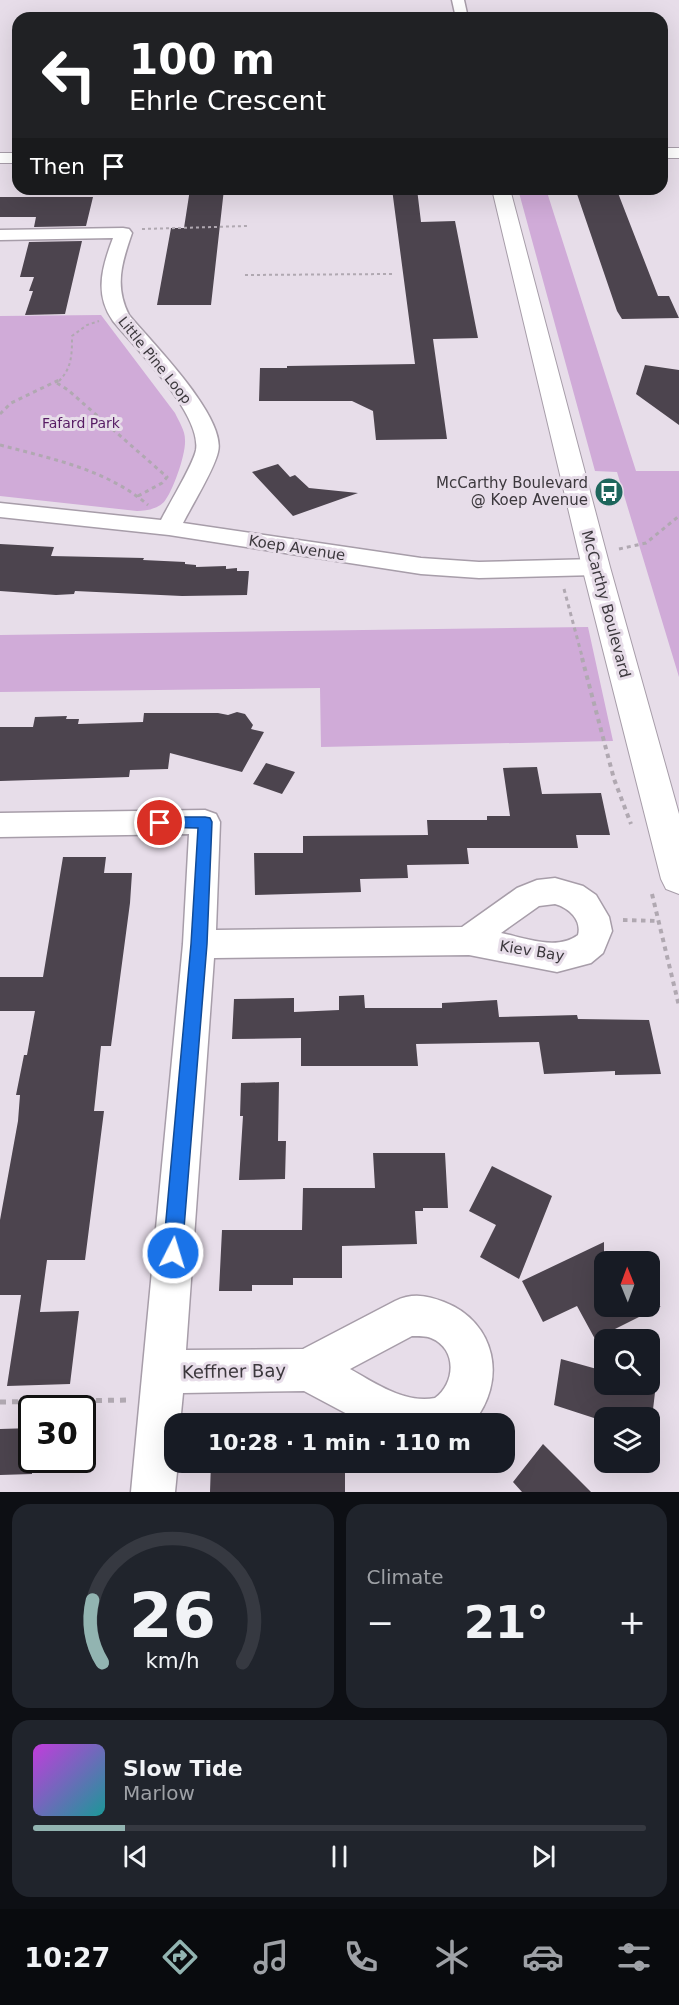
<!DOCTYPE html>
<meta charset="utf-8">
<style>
:root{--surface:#171b24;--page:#20242c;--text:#f1f3f6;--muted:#9ea1a6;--line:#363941;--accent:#92b4b1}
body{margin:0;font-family:"DejaVu Sans",sans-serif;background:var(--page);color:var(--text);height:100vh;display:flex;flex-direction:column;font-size:22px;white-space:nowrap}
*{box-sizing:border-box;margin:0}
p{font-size:20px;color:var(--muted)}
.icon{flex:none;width:33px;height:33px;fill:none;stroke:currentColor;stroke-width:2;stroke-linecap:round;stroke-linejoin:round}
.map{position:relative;height:1492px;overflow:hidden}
.side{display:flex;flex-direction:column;gap:12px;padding:12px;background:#0d0f14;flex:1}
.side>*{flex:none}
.top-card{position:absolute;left:12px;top:12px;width:656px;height:183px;border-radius:18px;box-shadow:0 6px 24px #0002;background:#202124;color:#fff;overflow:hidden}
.needle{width:39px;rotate:359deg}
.tools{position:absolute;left:594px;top:1251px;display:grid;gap:12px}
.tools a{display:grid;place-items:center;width:66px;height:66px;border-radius:12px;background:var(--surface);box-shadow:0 6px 24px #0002;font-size:30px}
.speed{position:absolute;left:18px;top:1395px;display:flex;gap:12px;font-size:30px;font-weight:700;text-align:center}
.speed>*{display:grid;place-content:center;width:78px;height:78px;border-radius:50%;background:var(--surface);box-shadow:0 6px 24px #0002;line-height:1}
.speed .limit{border:3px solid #111;border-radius:9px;background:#fff;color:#111}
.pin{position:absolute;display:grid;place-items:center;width:51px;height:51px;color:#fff;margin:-26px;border:3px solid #fff;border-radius:50%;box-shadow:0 2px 6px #0007}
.me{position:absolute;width:66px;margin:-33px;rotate:5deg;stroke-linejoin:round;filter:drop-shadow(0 0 4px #0008)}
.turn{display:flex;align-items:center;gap:21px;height:126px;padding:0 18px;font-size:27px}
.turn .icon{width:78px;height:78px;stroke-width:2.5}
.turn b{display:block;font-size:42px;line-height:51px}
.then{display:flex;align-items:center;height:57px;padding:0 18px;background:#0003;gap:12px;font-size:22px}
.big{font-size:45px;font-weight:700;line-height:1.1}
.side .tile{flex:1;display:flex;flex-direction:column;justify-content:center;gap:9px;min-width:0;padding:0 21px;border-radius:18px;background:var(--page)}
.side .dial{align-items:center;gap:0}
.dial svg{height:156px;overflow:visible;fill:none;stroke:var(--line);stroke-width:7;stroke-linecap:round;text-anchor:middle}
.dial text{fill:var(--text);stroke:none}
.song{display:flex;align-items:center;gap:18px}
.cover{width:72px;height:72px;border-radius:9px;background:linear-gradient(135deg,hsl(290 70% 55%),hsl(180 70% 35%))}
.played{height:6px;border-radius:3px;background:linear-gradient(90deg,var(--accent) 15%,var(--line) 15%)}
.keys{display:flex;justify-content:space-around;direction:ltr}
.heat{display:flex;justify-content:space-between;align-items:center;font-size:33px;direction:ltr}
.side .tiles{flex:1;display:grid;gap:12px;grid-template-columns:1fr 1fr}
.tile:last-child{grid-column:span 2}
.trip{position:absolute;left:164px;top:1413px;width:351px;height:60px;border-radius:18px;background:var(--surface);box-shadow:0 6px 24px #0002;font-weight:700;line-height:60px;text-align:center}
.menu{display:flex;height:96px;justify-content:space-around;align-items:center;background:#090b0e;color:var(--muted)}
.menu .icon{width:42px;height:42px}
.menu .active{color:var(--accent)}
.menu b{font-size:27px;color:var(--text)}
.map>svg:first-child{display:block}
</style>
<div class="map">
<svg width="679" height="1492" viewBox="0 0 679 1492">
<rect width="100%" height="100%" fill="#e7dde9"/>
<path fill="#d0abd8" d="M518 189H546L636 471H679V677L617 472 595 471Z
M101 315 175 413C179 422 185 430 185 440 186 454 173 491 164 502 157 509 146 511 137 511L0 496V316Z
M588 627 613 741 321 747 320 688 0 692V635Z"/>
<path fill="#4c444e" d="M190 189H224L211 305H157L171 228H184Z
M392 189H417L421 222 455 221 478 338 433 339 447 439 376 440 373 411 352 401H259L260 368H287V366L415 364Z
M618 193 658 296H669L679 318 622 319 617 311 577 194Z
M0 197H93L86 226 34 227 36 217H0Z
M82 241 65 314 25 315 33 291H29L34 277H20L29 242Z
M645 365 679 370V425L636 394Z
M278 464 290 477 295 475 309 488 358 493 293 516 252 472Z
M0 544 54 547 51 556 144 558 143 560 185 562V564L196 565V567L226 566V569L237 568V571H249L247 595 182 596 75 591 74 594 56 595 0 591Z
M237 712 245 714 253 725 251 729 264 732 242 772 170 753 168 769 130 770 129 777 0 781V727H33L35 717 67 716 66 719H79L78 724 143 722 144 713H218L228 715Z
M266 763 295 772 282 794 253 784Z
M537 767 542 794 601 793 610 835H576L578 848H467L469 864 407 865 408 878 360 879 361 892 255 895 254 853H303V836L428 835 427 820H487V816H510L503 768Z
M63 857H106L104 873H132L130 903 111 1046H101L94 1111H104L85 1260H47L40 1312 79 1311 70 1384 7 1386 21 1295H0V1220L18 1121 20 1095H16L24 1055H27L35 1011H0V977H43Z
M364 995 365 1008H442V1003L497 1000 499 1017 577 1015 578 1019 649 1020 661 1074 615 1075V1071L544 1074 539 1042 416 1044 418 1066H301V1038L232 1039 234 999 294 998V1012L339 1010V996Z
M279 1082 278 1141H286L285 1179 239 1180 243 1116H240L241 1083Z
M373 1153H445L448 1208H423V1211H415L417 1244 342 1246V1278H293V1285H252V1291H219L222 1230H302L303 1188H375Z
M492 1166 552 1196 519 1279 480 1257 496 1225 469 1211Z
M604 1242V1306H661L595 1339 577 1306 543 1322 522 1281Z
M561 1359 604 1371V1384H656L652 1418H594L554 1405Z
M32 1428V1474L0 1475V1429Z
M543 1444 591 1492H522L513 1482Z
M211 1462H290V1467L345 1465V1492H210Z"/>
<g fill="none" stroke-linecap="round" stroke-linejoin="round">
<g stroke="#a79da9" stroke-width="3">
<path id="street" d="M452 0H464L468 18H456Z
M123 228 129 229 132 233C122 262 114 286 129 315 151 342 227 417 218 452 214 470 192 505 183 523L421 558 479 562 596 559 605 562 608 567 605 572 596 575 479 578 421 574 169 535 0 517V503L161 520C169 504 193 465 196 450 202 414 136 349 113 321 94 294 102 267 113 238L0 240V230Z
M205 810 216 814 220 822 216 930 462 927 517 888 537 880 555 878 583 886 596 895 609 917 612 931 603 953 591 963 557 972 469 955 214 958 186 1350 303 1349 395 1301C412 1293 426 1295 444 1302 496 1322 508 1381 472 1424H366L304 1391 183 1393 180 1424H174V1462H178L175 1492H131L183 944 189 834 0 837V813ZM555 904C569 908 582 920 578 935 557 951 525 938 501 933L539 906ZM412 1336C418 1336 426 1336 431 1338 458 1349 455 1384 435 1398 405 1404 375 1383 350 1369Z"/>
</g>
<g stroke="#a79da9" stroke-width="2">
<path id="secondary" d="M662 148H679V158H662Z
M0 153H18V163H0Z
M492 189H510L610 567 679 814V894L666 889 661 879 582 567Z"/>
</g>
<path stroke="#b0a8b1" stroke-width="2" stroke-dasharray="3 3" stroke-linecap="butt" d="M142 229 248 226
M245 275 392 274
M59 381C72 368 72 354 72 336L87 325 99 321"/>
<path stroke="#b0a8b1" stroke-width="3" stroke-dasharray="4 4" stroke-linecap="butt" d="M57 383 68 390 167 477 162 483 138 496
M0 414 11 403 61 379
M0 445C52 459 106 469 148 505
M619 549 646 543 679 516
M564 589 583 660"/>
<path stroke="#b0a8b1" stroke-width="4" stroke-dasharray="4.5 4.5" stroke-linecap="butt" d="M582 658 614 779 631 824
M652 894 679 1006
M623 920 659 921"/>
<path stroke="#b0a8b1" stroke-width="5" stroke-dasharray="6 6" stroke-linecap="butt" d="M0 1402 128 1400"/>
<use href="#street" fill="#fff" fill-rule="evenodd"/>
<use href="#secondary" fill="#fff" fill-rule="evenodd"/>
</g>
<path fill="#1a73e8" stroke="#114b97" stroke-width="1.5" d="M160 817H205L210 818 212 822 207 944 182 1253 179 1260 173 1262 166 1260 163 1253 191 944 198 828 154 827 152 823 154 819Z"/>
<defs>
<g id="bus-disc" transform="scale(1.5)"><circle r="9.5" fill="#1e665c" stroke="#e7dde9"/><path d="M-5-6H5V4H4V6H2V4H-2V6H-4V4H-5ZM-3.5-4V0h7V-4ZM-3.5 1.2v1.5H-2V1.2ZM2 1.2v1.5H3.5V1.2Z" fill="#fff"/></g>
</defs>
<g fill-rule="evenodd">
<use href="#bus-disc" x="609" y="492"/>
</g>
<g text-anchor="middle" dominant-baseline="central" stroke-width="6" stroke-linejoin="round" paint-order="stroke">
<g font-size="14" fill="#3c383d" stroke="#e7dde9">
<text transform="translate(155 360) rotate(51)">Little Pine Loop</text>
</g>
<g font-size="14" fill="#561b63" stroke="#e7dde9">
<text x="81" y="423">Fafard Park</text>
</g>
<g font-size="15" fill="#3c383d" stroke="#e7dde9" text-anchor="end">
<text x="588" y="483">McCarthy Boulevard<tspan x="588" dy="17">@ Koep Avenue</tspan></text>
</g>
<g font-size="15" fill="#3c383d" stroke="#e7dde9">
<text transform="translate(297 548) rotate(9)">Koep Avenue</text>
<text transform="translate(606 604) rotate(75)">McCarthy Boulevard</text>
<text transform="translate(532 951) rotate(9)">Kiev Bay</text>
</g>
<g font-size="18" fill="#3c383d" stroke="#e7dde9">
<text transform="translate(234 1371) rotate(-1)">Keffner Bay</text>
</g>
</g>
</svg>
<div class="tools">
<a><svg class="needle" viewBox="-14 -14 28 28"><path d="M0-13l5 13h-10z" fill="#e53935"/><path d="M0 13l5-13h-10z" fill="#9ea1a6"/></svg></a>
<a><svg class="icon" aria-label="search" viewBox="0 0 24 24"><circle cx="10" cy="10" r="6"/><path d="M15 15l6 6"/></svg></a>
<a><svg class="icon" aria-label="layers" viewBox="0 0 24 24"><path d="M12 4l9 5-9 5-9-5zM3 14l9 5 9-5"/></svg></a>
</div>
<div class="speed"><div class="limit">30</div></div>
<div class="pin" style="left:160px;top:823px;background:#d93025"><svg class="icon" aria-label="arrive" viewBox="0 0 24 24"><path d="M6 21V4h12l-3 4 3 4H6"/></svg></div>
<svg class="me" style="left:173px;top:1253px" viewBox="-20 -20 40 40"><circle r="17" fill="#1a73e8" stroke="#fff" stroke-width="3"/><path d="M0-11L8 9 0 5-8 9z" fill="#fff"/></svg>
<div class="trip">10:28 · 1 min · 110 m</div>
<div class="top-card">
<div class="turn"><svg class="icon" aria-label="left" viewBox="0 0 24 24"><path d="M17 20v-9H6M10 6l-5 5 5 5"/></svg><div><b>100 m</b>Ehrle Crescent</div></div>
<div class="then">Then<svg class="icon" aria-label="arrive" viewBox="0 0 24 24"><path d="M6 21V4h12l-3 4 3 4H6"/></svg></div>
</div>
</div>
<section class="side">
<div class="tiles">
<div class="tile dial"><svg viewBox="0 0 100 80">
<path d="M14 69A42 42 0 1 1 86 69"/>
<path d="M14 69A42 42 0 0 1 9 37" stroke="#92b4b1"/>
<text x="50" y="56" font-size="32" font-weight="700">26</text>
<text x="50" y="72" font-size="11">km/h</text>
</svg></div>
<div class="tile"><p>Climate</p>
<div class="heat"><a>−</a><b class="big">21°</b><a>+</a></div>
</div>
<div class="tile">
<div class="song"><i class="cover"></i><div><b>Slow Tide</b><p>Marlow</p></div></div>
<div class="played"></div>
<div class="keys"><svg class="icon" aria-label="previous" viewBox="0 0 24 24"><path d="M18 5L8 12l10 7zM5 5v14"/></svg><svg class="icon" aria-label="pause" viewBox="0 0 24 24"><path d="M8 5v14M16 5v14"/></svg><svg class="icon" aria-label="next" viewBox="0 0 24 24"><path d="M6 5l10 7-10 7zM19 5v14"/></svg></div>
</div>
</div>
</section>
<nav class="menu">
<b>10:27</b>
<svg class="icon active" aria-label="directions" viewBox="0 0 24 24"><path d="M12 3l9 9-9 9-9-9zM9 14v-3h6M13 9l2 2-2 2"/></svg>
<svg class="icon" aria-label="music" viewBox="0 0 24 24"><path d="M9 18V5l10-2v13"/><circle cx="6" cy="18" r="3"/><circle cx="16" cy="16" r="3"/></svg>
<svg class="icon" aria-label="phone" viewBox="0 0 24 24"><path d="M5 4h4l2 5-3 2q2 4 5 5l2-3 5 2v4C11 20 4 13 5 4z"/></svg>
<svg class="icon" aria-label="climate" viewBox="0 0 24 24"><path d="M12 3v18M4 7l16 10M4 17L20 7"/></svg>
<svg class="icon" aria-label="car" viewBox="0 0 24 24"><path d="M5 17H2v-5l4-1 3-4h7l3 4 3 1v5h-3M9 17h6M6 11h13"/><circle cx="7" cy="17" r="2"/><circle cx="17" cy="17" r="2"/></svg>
<svg class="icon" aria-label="filters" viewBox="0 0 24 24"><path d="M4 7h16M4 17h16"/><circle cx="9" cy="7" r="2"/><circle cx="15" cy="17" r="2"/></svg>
</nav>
